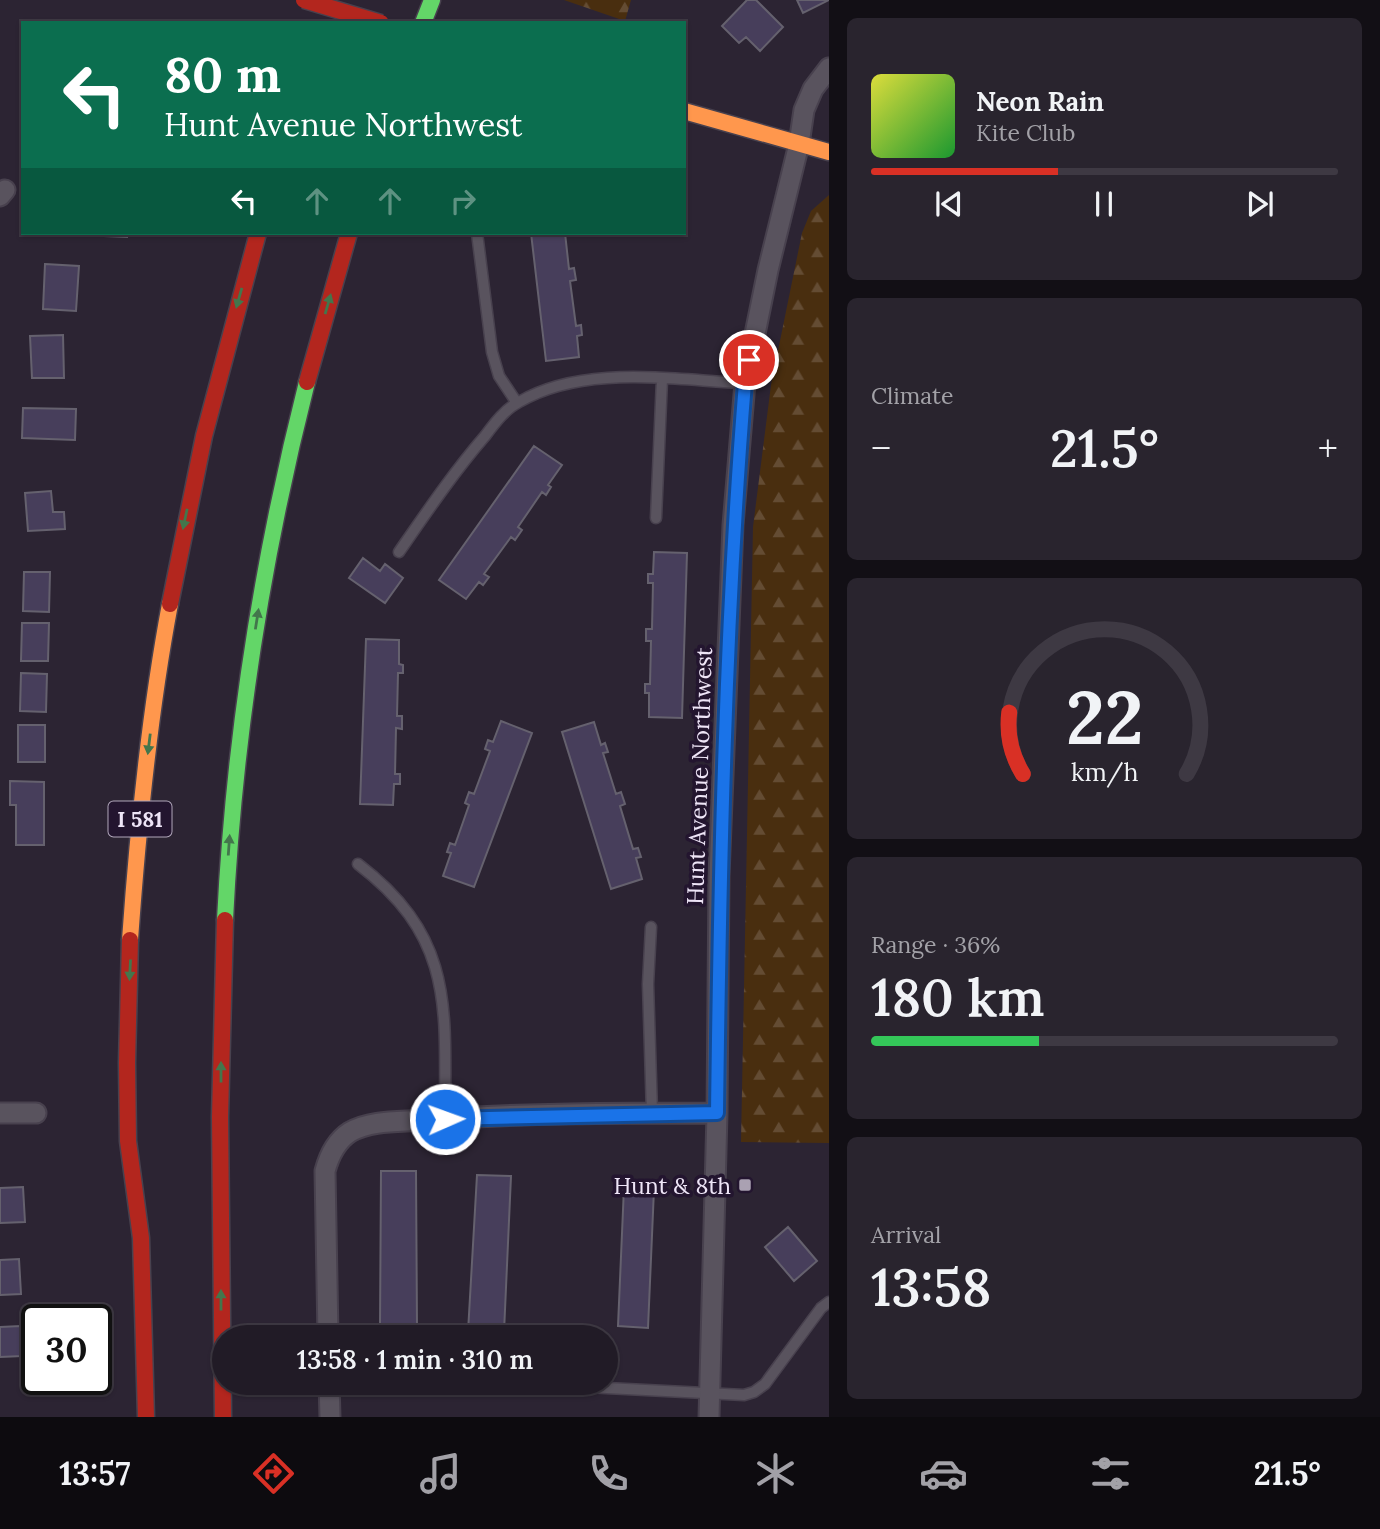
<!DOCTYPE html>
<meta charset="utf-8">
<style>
:root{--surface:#211b26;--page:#29242e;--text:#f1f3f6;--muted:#a2a1a7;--line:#3e3943;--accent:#d93025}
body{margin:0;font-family:Lora,serif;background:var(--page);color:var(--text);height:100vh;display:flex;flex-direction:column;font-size:26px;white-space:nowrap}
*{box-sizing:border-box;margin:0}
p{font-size:23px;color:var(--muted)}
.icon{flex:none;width:38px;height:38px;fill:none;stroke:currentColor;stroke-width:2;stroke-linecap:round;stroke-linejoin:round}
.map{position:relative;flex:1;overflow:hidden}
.panel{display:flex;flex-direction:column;gap:18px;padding:18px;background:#120f15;width:551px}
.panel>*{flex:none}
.banner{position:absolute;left:21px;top:21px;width:665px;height:214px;border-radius:0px;box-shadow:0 2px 5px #0004,0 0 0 2px var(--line);background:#0b6e4f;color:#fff;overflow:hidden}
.speed{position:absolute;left:21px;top:1304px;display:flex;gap:14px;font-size:35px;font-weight:700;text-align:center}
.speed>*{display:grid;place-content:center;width:91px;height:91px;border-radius:50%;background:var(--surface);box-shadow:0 2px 5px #0004,0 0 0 2px var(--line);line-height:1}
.speed .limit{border:4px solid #111;border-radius:10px;background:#fff;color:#111}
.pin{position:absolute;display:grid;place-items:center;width:60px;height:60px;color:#fff;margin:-30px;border:4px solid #fff;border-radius:50%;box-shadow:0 2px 7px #0007}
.me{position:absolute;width:77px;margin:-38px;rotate:88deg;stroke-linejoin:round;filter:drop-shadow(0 0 5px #0008)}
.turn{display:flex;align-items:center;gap:24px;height:147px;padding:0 28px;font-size:32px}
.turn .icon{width:91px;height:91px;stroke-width:2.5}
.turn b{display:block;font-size:49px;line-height:60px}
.lanes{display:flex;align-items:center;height:66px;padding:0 28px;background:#0003;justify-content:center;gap:35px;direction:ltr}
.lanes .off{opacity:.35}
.big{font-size:52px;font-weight:600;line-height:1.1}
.panel .tile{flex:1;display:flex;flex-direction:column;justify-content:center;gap:10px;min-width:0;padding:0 24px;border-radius:10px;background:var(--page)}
.panel .dial{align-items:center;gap:0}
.dial svg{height:182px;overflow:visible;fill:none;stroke:var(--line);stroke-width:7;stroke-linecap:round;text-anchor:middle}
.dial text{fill:var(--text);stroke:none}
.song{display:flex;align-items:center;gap:21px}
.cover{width:84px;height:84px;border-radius:10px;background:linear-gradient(135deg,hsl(60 70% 55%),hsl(130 70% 35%))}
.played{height:7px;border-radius:4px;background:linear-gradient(90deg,var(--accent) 40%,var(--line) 40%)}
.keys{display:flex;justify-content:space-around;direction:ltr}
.heat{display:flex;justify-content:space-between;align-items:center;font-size:38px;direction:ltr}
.charge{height:10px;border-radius:5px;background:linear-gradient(90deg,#34c759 36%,var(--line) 0)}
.trip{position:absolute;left:212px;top:1325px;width:406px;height:70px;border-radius:35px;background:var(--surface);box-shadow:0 2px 5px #0004,0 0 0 2px var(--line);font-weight:600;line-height:70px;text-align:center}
.tab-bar{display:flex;height:112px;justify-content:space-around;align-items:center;background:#0d0b0f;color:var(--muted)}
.tab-bar .icon{width:49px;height:49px}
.tab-bar .selected{color:var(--accent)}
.tab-bar b{font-size:32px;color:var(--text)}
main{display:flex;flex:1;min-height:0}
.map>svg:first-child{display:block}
</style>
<main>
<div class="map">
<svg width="829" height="1417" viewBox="0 0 829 1417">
<defs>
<pattern id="forest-firs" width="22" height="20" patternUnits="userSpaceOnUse" patternTransform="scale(1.75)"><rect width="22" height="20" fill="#492e0f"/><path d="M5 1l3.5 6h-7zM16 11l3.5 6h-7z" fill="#644c33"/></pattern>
</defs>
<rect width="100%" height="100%" fill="#2c2433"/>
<path fill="url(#forest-firs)" d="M564 0H631L625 21Z
M829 195V1143L741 1142 753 527 771 385 802 233 811 211Z"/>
<path fill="#473e5b" stroke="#65616e" stroke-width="2" d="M747 0H756L783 27 760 51 746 37 739 43 722 26Z
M797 0H829L803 13Z
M80 233H127V237L80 235Z
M531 233H565L569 269 574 268 576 280 570 281 576 326 581 325 582 335 577 336 579 357 546 361Z
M45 264 79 266 76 311 43 309Z
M63 335 64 378H32L30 336Z
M23 408 76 409 75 440 22 438Z
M534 446 562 465 548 485 551 487 546 495 542 492 518 527 522 530 515 540 511 537 484 574 489 577 483 585 479 582 466 599 439 580Z
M51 491 53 512H64L65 529 28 531 25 493Z
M654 552 687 553 682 718 649 717V693H645V684H650L651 641H646V629H652L653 583H648V574H653Z
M363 558 380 571 385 564 403 578 385 603 349 578Z
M24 572H50L49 612 23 611Z
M22 623H49L48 661H21Z
M366 639 399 640V664L403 665V673H398L397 716H402V729L396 728 395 774H400V784H394L393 805 360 804Z
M21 673 47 674 46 712 20 711Z
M501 721 532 733 474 887 443 876 451 853 447 852 450 843 455 845 469 805 465 803 469 792 474 794 490 751 485 749 488 740 493 742Z
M594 722 601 745 605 743 608 752 603 753 616 794 621 792 625 804 620 806 633 849 638 848 641 857 636 858 642 879 611 889 562 732Z
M18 725H45V762H18Z
M10 781 44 782V845H16V805H10Z
M381 1171H416L417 1327H380Z
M477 1175 511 1176 504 1332H468Z
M23 1187 25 1222 0 1223V1188Z
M624 1187 654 1189 648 1328 618 1326Z
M788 1227 817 1261 794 1281 765 1247Z
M19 1259 21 1294 0 1295V1260Z
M20 1326 22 1356 0 1357V1327Z"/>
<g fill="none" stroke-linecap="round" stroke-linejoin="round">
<g stroke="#48414e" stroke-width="13">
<path id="lane" d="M477 233 492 352 499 376 517 403
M656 518 662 379
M399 552C426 513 453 473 485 436 494 424 505 409 519 402 584 364 672 380 745 383
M358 864C455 938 445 1008 445 1119
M651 927 648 984 652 1113
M489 1382 744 1395 754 1392 765 1384 821 1308 829 1302"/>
</g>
<g stroke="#48414e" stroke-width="23">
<path id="street" d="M0 196 5 190
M0 1113H36
M328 1337 325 1171C329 1156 336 1141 350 1132 371 1120 400 1122 423 1120 520 1113 619 1113 717 1113
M329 1382 330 1417
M709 1417 717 1113 719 876 733 525 745 383 768 270 799 144 804 110 813 89 829 68"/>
</g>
<g stroke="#48414e" stroke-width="19">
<path id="fast" d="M423 23 432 0
M225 920C234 737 262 559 307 382"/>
</g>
<g stroke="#48414e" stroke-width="19">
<path id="slow" d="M684 111 829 152
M130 940C138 827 149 715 170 604"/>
</g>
<g stroke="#48414e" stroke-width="19">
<path id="jam" d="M307 382 349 233
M170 604 204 436 258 233
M130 940 127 1063 128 1141 141 1238 146 1417
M223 1417 220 1117 225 920"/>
</g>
<use href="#lane" stroke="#59535e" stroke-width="10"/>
<use href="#street" stroke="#59535e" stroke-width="19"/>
<use href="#fast" stroke="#63d668" stroke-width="16"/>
<use href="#slow" stroke="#ff974d" stroke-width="16"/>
<use href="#jam" stroke="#b3261e" stroke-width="16"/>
<g stroke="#48414e" stroke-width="19" stroke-linecap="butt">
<path id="jam-bridge" d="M304 0 381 23"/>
</g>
<use href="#jam-bridge" stroke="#b3261e" stroke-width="16"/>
</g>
<defs><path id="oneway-solid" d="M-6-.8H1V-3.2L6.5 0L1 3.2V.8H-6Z" transform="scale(1.75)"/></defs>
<g fill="#43764c">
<use href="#oneway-solid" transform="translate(239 298) rotate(106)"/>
<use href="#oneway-solid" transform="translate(328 304) rotate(-74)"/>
<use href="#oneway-solid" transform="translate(185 519) rotate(102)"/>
<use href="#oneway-solid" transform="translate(257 619) rotate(-81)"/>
<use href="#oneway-solid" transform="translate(149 744) rotate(97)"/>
<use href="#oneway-solid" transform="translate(229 845) rotate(-86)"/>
<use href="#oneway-solid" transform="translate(130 970) rotate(93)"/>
<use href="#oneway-solid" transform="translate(221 1072) rotate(-90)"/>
<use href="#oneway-solid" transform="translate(221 1300) rotate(-90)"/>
</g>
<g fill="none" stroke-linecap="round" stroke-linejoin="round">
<g stroke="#114b97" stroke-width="18">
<path id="route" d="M445 1119 717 1113C720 869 725 626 745 383L749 360"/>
</g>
<use href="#route" stroke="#1a73e8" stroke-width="12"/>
</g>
<rect fill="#aaa1b2" stroke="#23152f" stroke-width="2.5" x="738" y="1178" width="14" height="14" rx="3.5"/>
<g text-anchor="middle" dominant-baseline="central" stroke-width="7" stroke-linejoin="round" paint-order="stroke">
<rect fill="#23152f" stroke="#b1a7bb" stroke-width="2" x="108.5" y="801.5" width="63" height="35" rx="5"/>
<g font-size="21" font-weight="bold" fill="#eee5f7">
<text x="140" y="819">I 581</text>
</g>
<g font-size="23" fill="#eee5f7" stroke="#23152f">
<text transform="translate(699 776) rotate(-88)">Hunt Avenue Northwest</text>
</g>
<g font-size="23" fill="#eee5f7" stroke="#23152f" text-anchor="end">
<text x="731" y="1185">Hunt &amp; 8th</text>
</g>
</g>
</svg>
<div class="speed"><div class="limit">30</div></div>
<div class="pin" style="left:749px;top:360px;background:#d93025"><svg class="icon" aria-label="arrive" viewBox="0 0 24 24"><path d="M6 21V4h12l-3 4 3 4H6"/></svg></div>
<svg class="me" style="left:445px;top:1119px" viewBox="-20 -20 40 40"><circle r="17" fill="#1a73e8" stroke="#fff" stroke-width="3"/><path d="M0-11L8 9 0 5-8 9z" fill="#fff"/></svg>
<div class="trip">13:58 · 1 min · 310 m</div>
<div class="banner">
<div class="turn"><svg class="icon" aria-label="left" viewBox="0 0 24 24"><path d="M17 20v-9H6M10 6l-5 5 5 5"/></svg><div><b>80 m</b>Hunt Avenue Northwest</div></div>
<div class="lanes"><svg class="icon" aria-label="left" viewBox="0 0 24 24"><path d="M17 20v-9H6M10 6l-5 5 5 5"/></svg><svg class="icon off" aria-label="ahead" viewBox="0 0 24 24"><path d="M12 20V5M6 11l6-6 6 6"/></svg><svg class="icon off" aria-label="ahead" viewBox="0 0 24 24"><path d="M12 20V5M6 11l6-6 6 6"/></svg><svg class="icon off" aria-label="right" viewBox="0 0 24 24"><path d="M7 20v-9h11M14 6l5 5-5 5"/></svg></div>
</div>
</div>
<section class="panel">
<div class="tile">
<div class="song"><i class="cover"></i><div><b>Neon Rain</b><p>Kite Club</p></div></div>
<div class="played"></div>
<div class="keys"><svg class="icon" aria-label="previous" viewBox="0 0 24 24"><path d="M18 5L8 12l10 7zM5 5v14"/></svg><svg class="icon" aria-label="pause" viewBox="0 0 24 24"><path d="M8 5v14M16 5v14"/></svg><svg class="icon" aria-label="next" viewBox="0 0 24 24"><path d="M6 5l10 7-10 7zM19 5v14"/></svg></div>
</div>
<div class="tile"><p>Climate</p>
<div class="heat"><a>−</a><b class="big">21.5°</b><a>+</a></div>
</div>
<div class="tile dial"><svg viewBox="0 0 100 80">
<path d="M14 69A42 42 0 1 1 86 69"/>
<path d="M14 69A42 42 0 0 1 8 42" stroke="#d93025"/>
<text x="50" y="56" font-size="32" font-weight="700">22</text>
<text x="50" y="72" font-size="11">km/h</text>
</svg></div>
<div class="tile"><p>Range · 36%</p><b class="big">180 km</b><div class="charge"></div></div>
<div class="tile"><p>Arrival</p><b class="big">13:58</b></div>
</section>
</main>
<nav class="tab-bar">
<b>13:57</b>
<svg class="icon selected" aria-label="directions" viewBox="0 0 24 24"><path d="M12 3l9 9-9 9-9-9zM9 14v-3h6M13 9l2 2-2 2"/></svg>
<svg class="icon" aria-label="music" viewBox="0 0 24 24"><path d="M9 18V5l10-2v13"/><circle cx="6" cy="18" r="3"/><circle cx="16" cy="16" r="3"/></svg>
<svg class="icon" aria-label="phone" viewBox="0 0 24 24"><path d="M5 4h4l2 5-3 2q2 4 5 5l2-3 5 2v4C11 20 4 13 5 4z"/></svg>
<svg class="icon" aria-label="climate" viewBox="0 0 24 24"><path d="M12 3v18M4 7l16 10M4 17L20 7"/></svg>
<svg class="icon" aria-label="car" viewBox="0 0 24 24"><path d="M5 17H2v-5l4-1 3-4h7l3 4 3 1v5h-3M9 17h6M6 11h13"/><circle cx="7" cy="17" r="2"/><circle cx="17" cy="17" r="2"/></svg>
<svg class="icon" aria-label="filters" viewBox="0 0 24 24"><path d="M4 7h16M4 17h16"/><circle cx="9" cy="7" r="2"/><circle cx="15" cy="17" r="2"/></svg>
<b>21.5°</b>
</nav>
